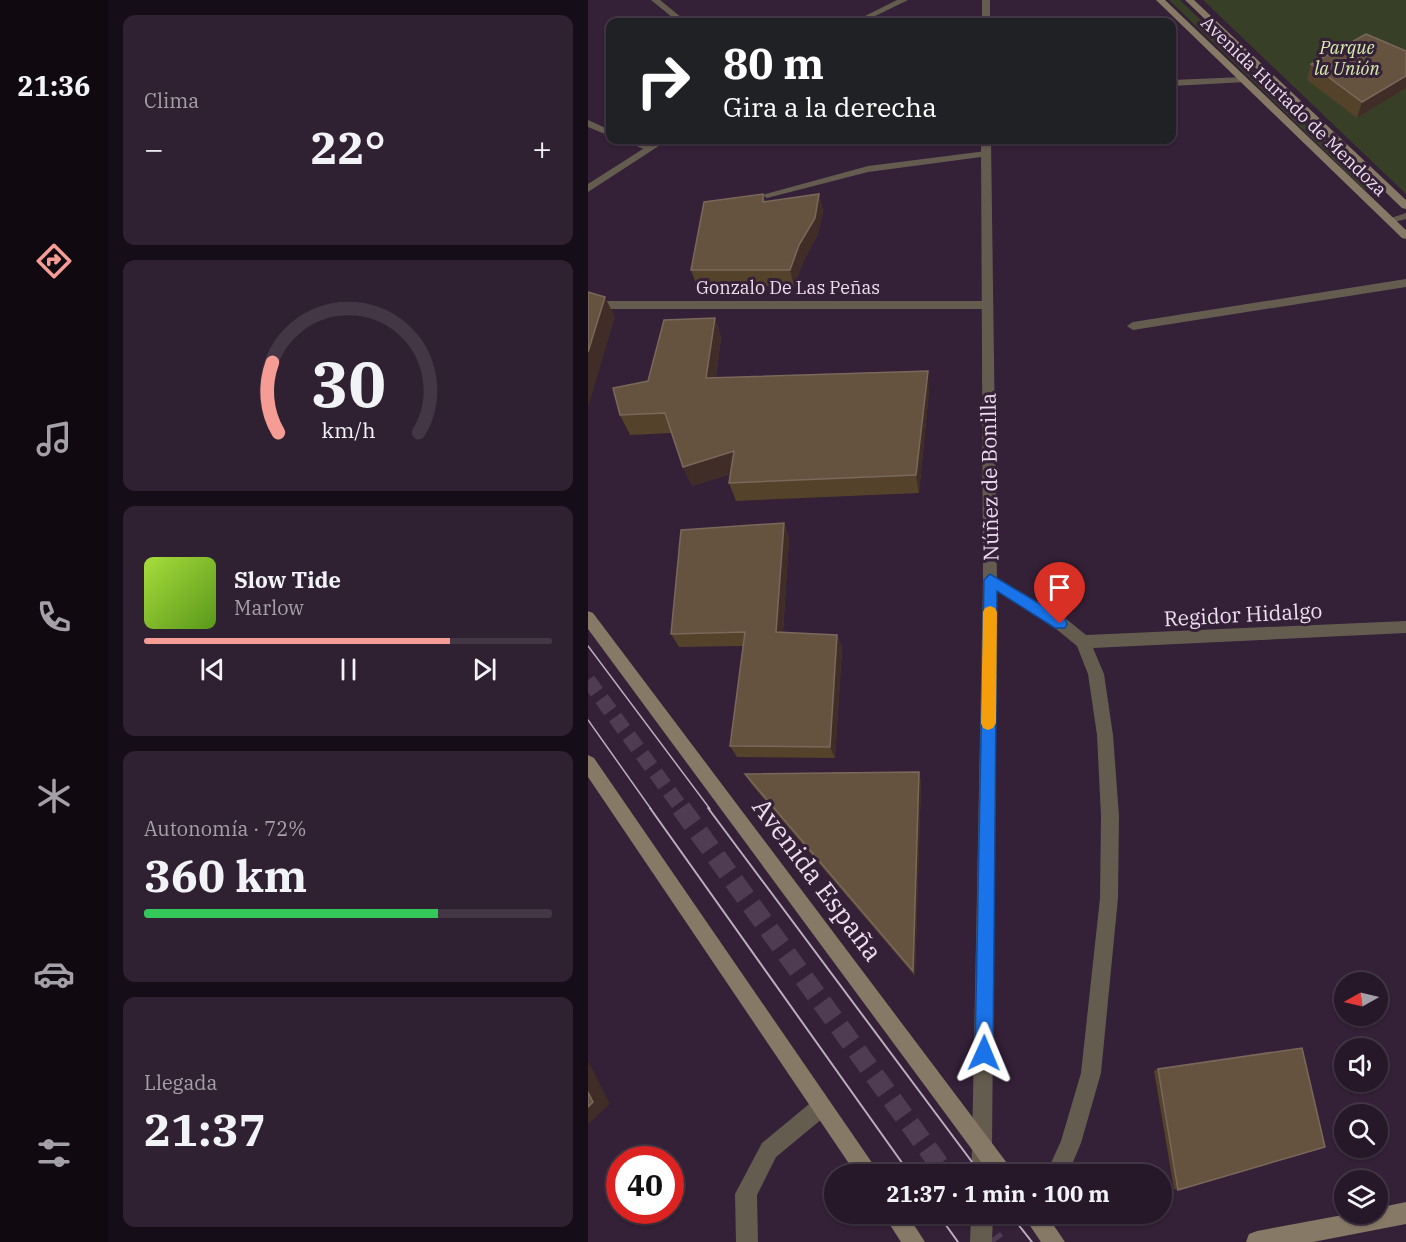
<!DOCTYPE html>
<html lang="es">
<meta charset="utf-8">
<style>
:root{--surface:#271829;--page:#2f2131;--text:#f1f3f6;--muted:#a4a0a8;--line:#433746;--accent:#f59c95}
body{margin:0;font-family:"IBM Plex Serif",serif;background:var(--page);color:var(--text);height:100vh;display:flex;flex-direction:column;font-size:22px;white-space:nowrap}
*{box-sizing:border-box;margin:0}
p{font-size:20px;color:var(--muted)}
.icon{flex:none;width:33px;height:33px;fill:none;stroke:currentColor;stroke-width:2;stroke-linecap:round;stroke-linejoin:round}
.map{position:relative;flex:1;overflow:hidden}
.sheet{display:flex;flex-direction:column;gap:15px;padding:15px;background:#150d17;width:480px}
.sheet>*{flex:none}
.banner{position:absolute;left:18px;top:18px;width:570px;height:126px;border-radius:12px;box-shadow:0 2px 4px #0004,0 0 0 2px var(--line);background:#202124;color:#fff;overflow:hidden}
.needle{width:39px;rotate:262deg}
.fabs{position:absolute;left:746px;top:972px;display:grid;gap:12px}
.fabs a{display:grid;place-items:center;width:54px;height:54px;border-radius:50%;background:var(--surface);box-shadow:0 2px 4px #0004,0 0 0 2px var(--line);font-size:30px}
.speed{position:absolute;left:18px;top:1146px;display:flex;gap:12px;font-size:30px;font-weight:700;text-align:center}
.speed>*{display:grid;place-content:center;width:78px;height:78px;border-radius:50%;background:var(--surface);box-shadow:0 2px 4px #0004,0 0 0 2px var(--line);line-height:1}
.speed .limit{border:9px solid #d22;background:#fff;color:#111}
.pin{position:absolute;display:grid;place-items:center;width:51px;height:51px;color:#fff;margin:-62px -26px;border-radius:50% 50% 50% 0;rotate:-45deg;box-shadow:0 0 6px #0007}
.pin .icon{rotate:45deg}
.me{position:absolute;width:66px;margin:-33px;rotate:1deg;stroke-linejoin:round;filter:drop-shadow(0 0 4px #0008)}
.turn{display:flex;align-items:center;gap:21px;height:126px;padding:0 18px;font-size:27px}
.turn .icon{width:78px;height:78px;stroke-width:2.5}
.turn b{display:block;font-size:42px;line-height:51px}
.big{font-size:45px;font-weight:700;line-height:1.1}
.sheet .widget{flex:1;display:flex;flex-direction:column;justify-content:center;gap:9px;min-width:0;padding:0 21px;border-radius:12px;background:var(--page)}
.sheet .dial{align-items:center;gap:0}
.dial svg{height:156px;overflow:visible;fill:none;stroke:var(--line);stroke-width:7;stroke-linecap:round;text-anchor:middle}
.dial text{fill:var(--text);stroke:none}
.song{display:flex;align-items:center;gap:18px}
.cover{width:72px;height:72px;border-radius:9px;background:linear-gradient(135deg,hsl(80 70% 55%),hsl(90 70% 35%))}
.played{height:6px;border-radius:3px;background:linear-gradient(90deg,var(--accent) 75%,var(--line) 75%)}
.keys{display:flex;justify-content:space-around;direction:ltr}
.heat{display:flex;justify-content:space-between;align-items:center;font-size:33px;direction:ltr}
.charge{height:9px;border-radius:4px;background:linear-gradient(90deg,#34c759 72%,var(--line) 0)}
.trip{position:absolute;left:236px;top:1164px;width:348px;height:60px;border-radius:30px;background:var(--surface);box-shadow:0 2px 4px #0004,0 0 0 2px var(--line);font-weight:700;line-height:60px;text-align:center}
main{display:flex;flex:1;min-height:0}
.tabs{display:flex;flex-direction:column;width:108px;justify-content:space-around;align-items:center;background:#100a10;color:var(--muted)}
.tabs .icon{width:42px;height:42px}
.tabs .on{color:var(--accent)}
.tabs b{font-size:27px;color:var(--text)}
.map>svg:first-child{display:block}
</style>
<main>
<nav class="tabs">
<b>21:36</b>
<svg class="icon on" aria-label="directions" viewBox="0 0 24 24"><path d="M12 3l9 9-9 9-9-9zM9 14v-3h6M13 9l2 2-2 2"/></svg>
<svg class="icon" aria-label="music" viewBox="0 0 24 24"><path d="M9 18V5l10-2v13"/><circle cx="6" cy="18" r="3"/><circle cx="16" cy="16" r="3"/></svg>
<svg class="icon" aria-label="phone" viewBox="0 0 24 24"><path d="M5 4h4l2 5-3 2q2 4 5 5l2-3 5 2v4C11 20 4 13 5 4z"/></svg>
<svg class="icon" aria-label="climate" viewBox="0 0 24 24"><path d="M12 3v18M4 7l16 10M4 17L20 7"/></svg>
<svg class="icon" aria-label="car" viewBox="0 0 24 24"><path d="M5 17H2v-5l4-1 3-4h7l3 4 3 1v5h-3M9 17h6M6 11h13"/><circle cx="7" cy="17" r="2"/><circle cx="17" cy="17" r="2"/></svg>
<svg class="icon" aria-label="filters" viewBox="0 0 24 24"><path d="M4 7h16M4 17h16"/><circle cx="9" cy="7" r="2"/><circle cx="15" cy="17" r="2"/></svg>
</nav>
<section class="sheet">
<div class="widget"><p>Clima</p>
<div class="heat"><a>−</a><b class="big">22°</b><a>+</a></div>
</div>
<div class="widget dial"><svg viewBox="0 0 100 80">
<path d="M14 69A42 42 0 1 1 86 69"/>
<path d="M14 69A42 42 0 0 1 11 33" stroke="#f59c95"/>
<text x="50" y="56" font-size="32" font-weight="700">30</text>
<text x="50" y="72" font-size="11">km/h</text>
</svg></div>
<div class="widget">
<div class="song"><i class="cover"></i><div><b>Slow Tide</b><p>Marlow</p></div></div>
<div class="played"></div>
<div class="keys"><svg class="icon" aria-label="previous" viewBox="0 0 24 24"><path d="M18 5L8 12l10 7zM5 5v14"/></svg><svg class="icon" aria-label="pause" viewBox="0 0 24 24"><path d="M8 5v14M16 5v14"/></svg><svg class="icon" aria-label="next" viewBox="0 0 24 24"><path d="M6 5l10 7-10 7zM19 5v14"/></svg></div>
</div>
<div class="widget"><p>Autonomía · 72%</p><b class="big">360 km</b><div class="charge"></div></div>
<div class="widget"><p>Llegada</p><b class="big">21:37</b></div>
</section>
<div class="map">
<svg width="818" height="1242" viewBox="0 0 818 1242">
<rect width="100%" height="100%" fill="#342037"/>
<path fill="#373f27" d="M581 0H592L787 186V190H777Z
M615 0H818V194Z"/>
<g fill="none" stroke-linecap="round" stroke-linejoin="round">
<path stroke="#4f3c52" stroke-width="15" stroke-dasharray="15 8" stroke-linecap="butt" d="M0 680 94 809"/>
<path stroke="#4f3c52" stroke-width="20" stroke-dasharray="20 10" stroke-linecap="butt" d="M93 808 358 1174
M386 1214 407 1242"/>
<path fill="#655c50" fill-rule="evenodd" d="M655 77 658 78V82L584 86V80Z
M398 151 401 152V156L280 172 179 198 174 195 280 166Z
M818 279V287L545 330 539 326 545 322Z
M233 1097 240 1100 243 1107 240 1114 188 1157 169 1195 170 1242H148L147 1194 174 1143 226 1100Z"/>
<path fill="#655c50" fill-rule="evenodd" d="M63 0H72L99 22H90Z
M0 120 22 130V136L0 127Z
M34 140H47L66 148 58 150Z
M818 213V219L802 223 797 220Z
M0 298 18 301H399L405 305 399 309H18L0 306Z
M402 574 477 618 498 635 818 621V633L505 648 516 674 525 735 531 816 530 898 513 1073 493 1143 480 1174H458L473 1141 493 1073 512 898 513 816 509 735 500 674 489 646 467 628 397 584 395 580 397 576Z
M394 1138 401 1141 404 1148V1174H383L384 1148 387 1141Z
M383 1214H405L404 1242H382Z"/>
<path fill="#655c50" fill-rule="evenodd" d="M309 0H320L275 22H265Z
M394 0H402V22H394Z
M69 140H80L0 192V184Z
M393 140H403L409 580 404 1148 401 1155 394 1158 387 1155 384 1148 395 580Z"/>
<path fill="#867965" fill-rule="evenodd" d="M568 0H577L818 230V239L814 238Z
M597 0H606L818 200V209L814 208Z
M0 611 5 613 422 1167 425 1174H402L0 629Z
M0 755 6 758 287 1167 290 1174H268L0 777Z
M818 1202V1224L725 1242H658L661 1234 669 1231 760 1214H789V1208Z
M295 1214H319L337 1242H313Z
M434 1214H458L477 1242H453Z"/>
<path stroke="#bbacbe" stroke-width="1.5" d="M0 646 122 809
M0 720 63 809"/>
<path stroke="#bbacbe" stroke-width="2" d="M62 808 322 1174
M120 808 393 1174
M350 1214 370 1242
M422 1214 444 1242"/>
</g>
<path fill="#54422b" d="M818 51V88L769 118 719 80 723 64Z
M175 194 177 202 231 194 235 211 230 234 215 262 206 286H109L103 270Z
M127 318 133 338 128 377 341 391 331 493 148 501 141 483 142 474 104 486 95 467 83 433 42 435 32 415 60 381Z
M196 523 201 538 195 632 249 635 254 648 247 758 149 757 142 746 155 646 91 647 83 634Z
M331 772 333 783 327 976 164 785 157 774Z
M570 1069 590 1190 586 1189 566 1071Z"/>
<path fill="#412d27" d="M818 76V88L769 118 774 102Z
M231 194 235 211 230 234 215 262 206 286 202 270Z
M17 297 27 317 0 407V352Z
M127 318 133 338 125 398 118 378Z
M340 371 341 391 331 493 328 475Z
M146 451 153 470 104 486 95 467Z
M196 523 201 538 194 645 188 632Z
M249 635 254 648 247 758 242 747Z
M331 772 333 783 327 976 325 971Z
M0 1061 22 1104 0 1124Z"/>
<path fill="#655340" stroke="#7a685b" stroke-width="1.5" d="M778 34 818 51V76L774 102 723 64Z
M175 194V202L231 194 227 218 211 245 202 270H103L116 202Z
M0 292 17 297 0 352Z
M127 318 118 378 340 371 328 475 141 483 146 451 95 467 77 413 32 415 25 388 60 381 76 320Z
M196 523 188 632 249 635 242 747 142 746 157 632 83 634 93 530Z
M331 772 325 971 157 774Z
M714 1048 737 1147 590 1190 570 1069Z
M0 1092 5 1102 0 1107Z"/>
<path fill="#1a73e8" stroke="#114b97" stroke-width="1.5" d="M402 574 477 619 479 624 477 628H467L409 591 405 1053 402 1060 396 1062 389 1060 387 1053 396 580Z"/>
<path fill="#f59e0b" d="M402 606 407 608 409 612 408 723 405 728 400 730 395 728 393 723 395 612 397 608Z"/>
<g text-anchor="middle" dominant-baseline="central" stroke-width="6" stroke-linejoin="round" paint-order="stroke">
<g font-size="18" font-style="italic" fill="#d5ecad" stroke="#342037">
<text x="759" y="47">Parque<tspan x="759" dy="21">la Unión</tspan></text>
</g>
<g font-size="18" fill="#ebdeed" stroke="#342037">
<text transform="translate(706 106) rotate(44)">Avenida Hurtado de Mendoza</text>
<text x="200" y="287">Gonzalo De Las Peñas</text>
</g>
<g font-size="21" fill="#ebdeed" stroke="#342037">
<text transform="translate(401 477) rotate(-91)">Núñez de Bonilla</text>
<text transform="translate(655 614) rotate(-3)">Regidor Hidalgo</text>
</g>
<g font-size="26" fill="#ebdeed" stroke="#342037">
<text transform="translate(230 879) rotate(53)">Avenida España</text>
</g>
</g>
</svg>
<div class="fabs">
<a><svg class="needle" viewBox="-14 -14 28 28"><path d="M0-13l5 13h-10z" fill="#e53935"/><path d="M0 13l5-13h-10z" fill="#a4a0a8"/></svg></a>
<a><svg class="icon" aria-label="sound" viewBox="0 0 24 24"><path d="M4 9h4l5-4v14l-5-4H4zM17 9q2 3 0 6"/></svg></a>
<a><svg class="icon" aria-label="search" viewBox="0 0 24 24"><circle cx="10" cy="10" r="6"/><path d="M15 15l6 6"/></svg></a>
<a><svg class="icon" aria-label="layers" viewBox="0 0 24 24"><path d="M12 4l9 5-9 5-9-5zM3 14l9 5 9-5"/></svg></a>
</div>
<div class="speed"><div class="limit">40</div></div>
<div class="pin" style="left:472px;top:624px;background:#d93025"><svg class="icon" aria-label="arrive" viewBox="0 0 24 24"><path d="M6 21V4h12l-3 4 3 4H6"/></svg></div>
<svg class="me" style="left:396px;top:1053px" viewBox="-20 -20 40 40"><path d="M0-17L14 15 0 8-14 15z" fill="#1a73e8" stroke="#fff" stroke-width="4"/></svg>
<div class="trip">21:37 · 1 min · 100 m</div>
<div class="banner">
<div class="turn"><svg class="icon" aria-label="right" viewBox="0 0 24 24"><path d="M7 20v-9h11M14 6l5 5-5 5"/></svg><div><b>80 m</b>Gira a la derecha</div></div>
</div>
</div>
</main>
